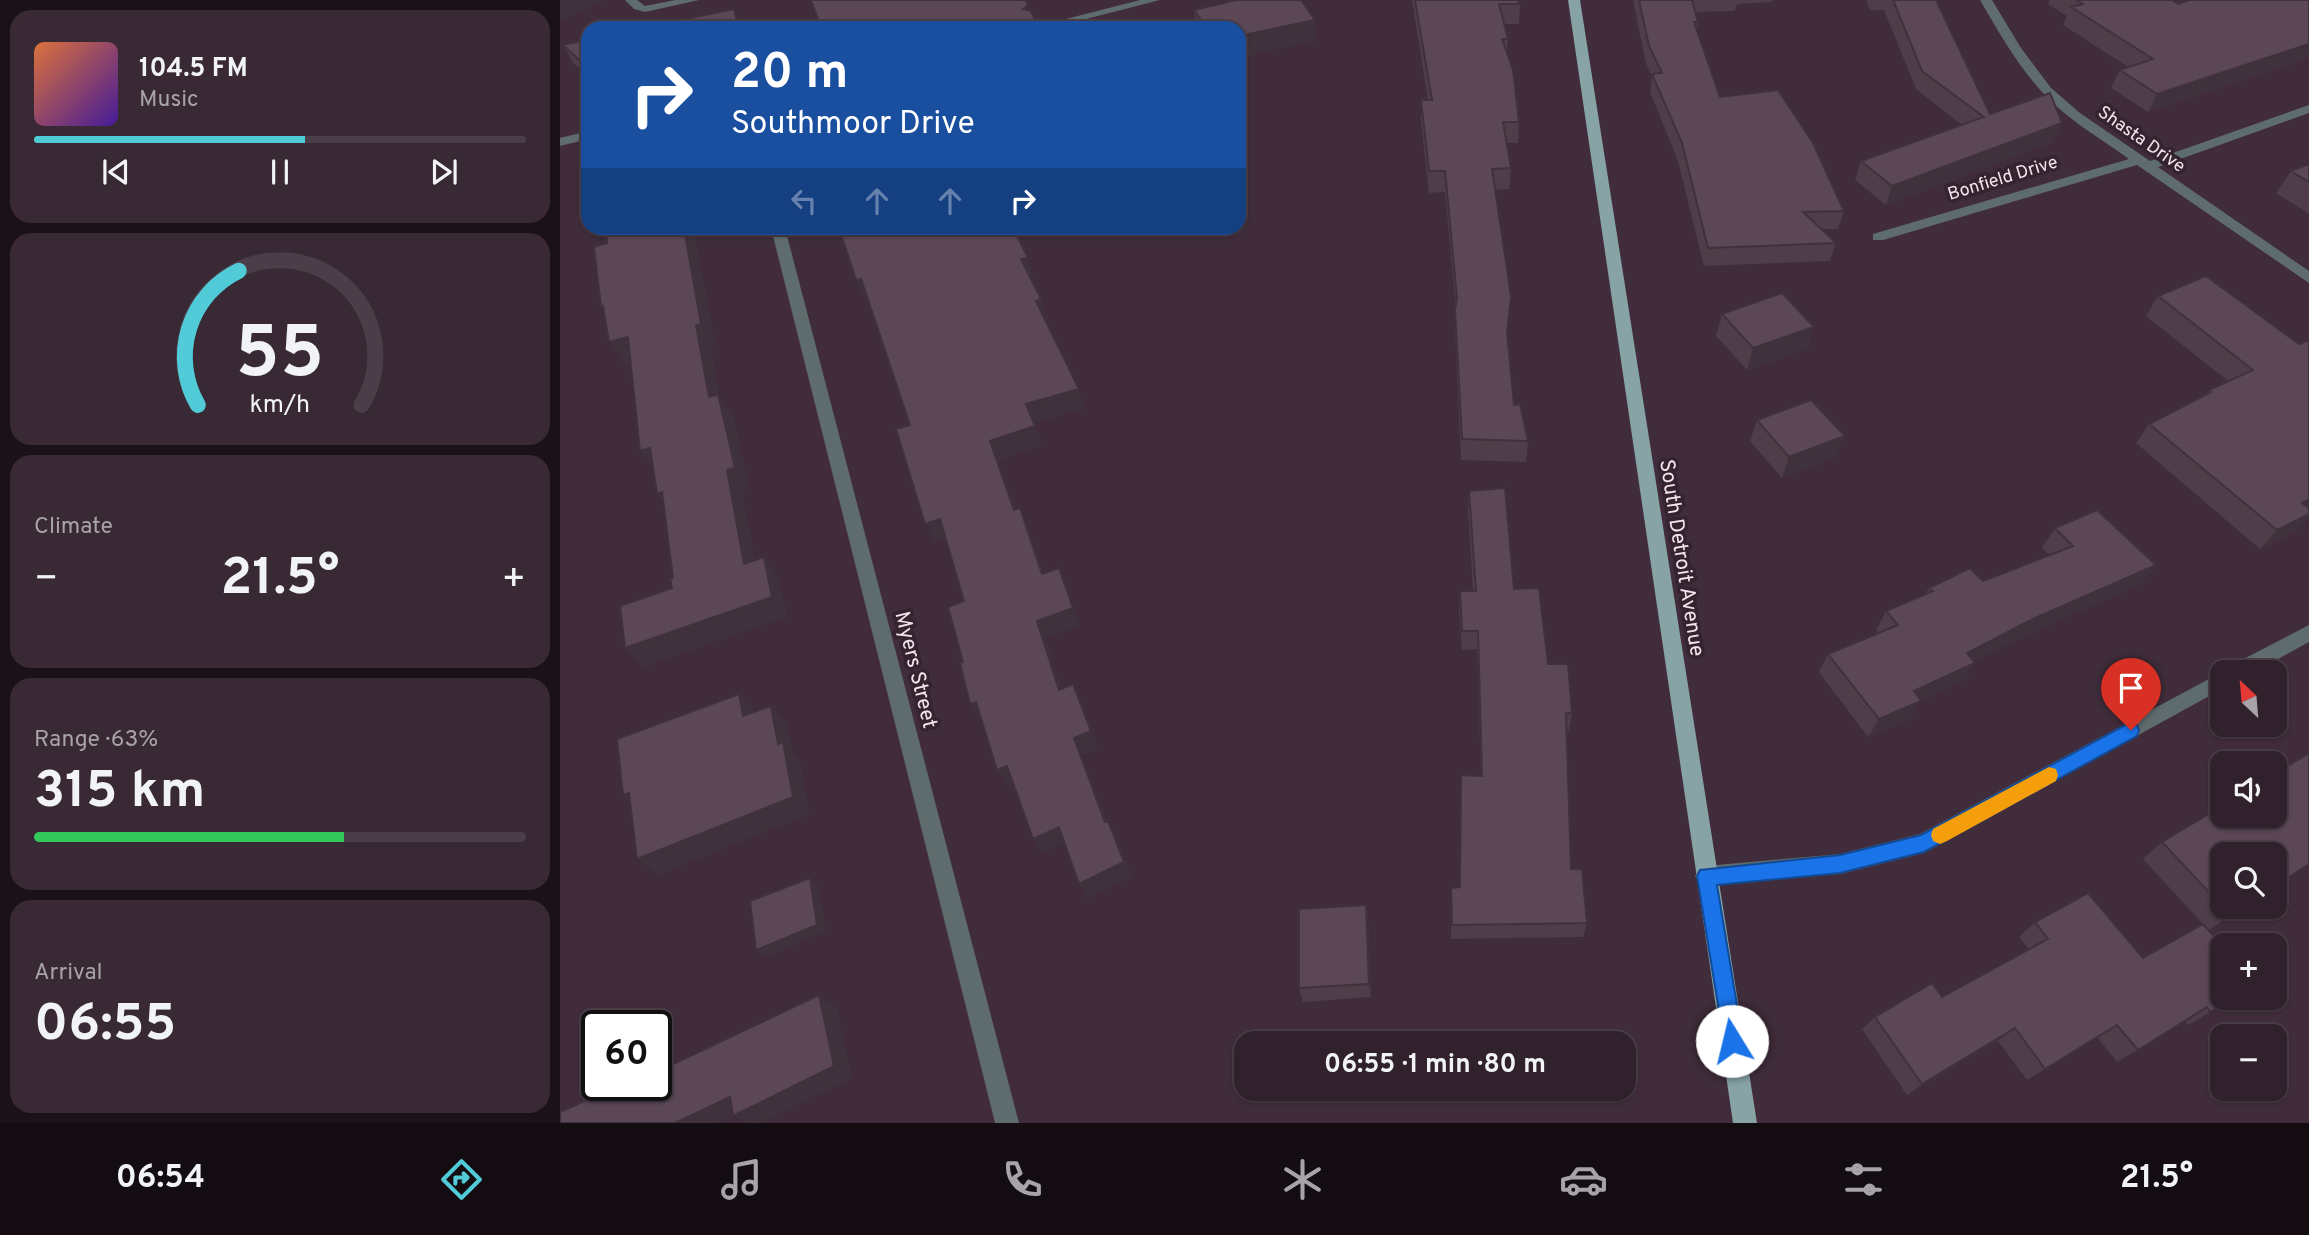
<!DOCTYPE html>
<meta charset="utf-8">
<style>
:root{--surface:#30212c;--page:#382934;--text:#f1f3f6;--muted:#a8a3a9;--line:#4b3e48;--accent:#52cbd8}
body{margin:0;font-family:Overpass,sans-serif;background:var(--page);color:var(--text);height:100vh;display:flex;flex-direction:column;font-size:26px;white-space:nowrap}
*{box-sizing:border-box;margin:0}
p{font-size:23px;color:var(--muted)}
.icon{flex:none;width:38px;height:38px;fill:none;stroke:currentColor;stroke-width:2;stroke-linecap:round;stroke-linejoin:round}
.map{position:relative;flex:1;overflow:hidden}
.side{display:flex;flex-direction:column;gap:10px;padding:10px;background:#1a1218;width:560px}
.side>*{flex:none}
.guide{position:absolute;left:21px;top:21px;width:665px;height:214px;border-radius:21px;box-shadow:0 2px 5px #0004,0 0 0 2px var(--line);background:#1a4fa0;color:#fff;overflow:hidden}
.needle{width:46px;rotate:334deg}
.controls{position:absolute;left:1650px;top:660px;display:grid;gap:14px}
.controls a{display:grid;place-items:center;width:77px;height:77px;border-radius:14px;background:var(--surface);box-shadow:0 2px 5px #0004,0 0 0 2px var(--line);font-size:35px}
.speed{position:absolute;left:21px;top:1010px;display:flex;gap:14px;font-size:35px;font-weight:700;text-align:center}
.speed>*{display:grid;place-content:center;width:91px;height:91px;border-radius:50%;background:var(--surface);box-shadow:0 2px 5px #0004,0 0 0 2px var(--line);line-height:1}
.speed .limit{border:4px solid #111;border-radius:10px;background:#fff;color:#111}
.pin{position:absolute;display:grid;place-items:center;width:60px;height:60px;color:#fff;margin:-72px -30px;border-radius:50% 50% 50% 0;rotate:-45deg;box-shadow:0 0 7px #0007}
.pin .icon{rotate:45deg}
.me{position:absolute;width:77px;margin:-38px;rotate:351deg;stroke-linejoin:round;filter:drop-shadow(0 0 5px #0008)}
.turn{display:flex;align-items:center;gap:24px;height:147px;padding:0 35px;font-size:32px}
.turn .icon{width:91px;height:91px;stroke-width:2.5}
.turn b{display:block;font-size:49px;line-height:60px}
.lanes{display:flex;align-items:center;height:66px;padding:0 35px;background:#0003;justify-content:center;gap:35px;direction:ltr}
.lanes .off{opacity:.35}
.big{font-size:52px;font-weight:700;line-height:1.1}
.side .tile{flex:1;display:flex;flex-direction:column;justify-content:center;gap:10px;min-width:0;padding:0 24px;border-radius:21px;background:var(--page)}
.side .dial{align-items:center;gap:0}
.dial svg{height:182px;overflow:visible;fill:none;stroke:var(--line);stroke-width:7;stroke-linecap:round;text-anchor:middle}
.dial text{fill:var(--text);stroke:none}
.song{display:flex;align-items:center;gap:21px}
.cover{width:84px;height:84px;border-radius:10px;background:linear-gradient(135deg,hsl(20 70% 55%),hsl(260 70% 35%))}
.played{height:7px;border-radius:4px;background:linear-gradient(90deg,var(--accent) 55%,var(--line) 55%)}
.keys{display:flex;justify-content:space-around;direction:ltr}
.heat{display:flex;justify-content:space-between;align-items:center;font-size:38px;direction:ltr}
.charge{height:10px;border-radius:5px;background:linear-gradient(90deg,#34c759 63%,var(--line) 0)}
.trip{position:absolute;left:674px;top:1031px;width:402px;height:70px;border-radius:21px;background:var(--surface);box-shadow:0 2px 5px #0004,0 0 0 2px var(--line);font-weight:700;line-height:70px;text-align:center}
.tabs{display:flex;height:112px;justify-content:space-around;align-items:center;background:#130d12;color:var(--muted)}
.tabs .icon{width:49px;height:49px}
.tabs .current{color:var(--accent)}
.tabs b{font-size:32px;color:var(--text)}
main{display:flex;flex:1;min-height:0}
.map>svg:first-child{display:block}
</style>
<main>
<section class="side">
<div class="tile">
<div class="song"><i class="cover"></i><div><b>104.5 FM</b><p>Music</p></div></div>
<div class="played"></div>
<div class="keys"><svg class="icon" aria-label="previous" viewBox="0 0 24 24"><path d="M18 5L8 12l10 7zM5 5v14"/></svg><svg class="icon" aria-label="pause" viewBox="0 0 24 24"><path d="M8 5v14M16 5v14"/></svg><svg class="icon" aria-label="next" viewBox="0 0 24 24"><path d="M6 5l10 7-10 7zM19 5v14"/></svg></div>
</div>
<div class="tile dial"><svg viewBox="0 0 100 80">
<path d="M14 69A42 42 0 1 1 86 69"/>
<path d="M14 69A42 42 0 0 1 32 10" stroke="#52cbd8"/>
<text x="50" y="56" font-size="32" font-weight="700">55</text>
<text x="50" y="72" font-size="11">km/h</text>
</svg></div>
<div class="tile"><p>Climate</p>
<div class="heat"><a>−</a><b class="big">21.5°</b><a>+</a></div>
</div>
<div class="tile"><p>Range · 63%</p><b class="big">315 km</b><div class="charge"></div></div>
<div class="tile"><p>Arrival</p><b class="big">06:55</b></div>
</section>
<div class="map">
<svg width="1749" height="1123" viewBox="0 0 1749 1123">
<rect width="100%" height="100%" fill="#402c3a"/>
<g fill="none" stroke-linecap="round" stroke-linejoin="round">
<path fill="#5f6c6d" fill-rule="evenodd" d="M65 0H77L85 6 115 0H139L85 12 74 9Z
M580 0H600L491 28H471Z
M1420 0H1432L1461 48 1491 88 1520 113 1590 161 1749 105V113L1598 167 1749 271V283L1577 165 1323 240H1313V234L1569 159C1544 141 1517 125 1495 105 1463 75 1442 38 1420 0Z
M28 131V139L0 146V138Z
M211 228H225L459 1123H435Z
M1749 625V642L1694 672H1668L1670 666Z
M1662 672V689L1364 853 1280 874 1146 886 1139 883 1135 876 1139 869 1146 866 1280 854 1360 834Z"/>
<path fill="#87a3a6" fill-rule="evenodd" d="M1008 0H1020L1197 1123H1173Z"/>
</g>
<path fill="#4f3d4a" d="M852 0H957L960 4 959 24H944L948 39 947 52 959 122 958 143H946L951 168 949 189 935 190 949 318 947 336 954 405 968 441 966 462 901 460 895 332 896 308 885 192 869 193 861 121V100H868Z
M1073 0H1213L1212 2 1177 4 1175 11 1136 12 1138 22 1137 30 1160 97 1284 211 1278 229H1262L1276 243 1270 261 1144 266 1118 161 1090 92 1092 76 1086 64Z
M1306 0H1376L1430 114 1502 123 1493 142 1326 205 1295 180 1301 161 1402 125 1356 89 1324 10H1310Z
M1490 0H1612L1618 4 1749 0V58L1588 112 1551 88 1560 70 1568 67 1503 25 1507 16 1488 4Z
M634 10 757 40 679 28H637Z
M28 40V76L14 64 3 45Z
M1749 164V214L1716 193 1731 171Z
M1598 296 1739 344 1736 531 1700 549 1576 443 1589 424 1646 394 1649 390 1668 381 1586 316Z
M1162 314 1254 327 1247 349 1187 370 1156 336Z
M1197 420 1276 457 1222 478 1190 441Z
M909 491 1012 713 1009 731H1007L1011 869 1027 923 1023 937 891 939V888L899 887 921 776 917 649 902 650 899 610 900 591H913L908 511Z
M1495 528 1596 565 1580 584 1460 638 1414 661 1415 663 1403 681 1361 700 1350 718 1308 737 1259 672 1268 654 1319 633 1316 630 1326 611 1365 594 1369 588 1423 581 1489 555 1482 548Z
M1602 842 1684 906 1649 930 1675 998 1628 1025 1625 1021 1557 1062 1537 1037 1467 1080 1438 1041 1347 1095 1302 1029 1315 1017 1382 997 1469 949 1459 937 1475 922 1583 958 1643 924 1583 859Z
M806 905 808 920 811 997 743 1002 739 988Z"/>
<path fill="#40323c" d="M0 0H46L0 21Z
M174 9 184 28H179Z
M286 20 289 28H261L260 25Z
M755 20 757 40 679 58V36Z
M1749 44V58L1588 112 1597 94Z
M1502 123 1493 142 1326 205 1332 186Z
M124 228H133L156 345 151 347 160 398 173 416 190 489 182 491 200 584 184 564 149 397 136 325Z
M468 258 474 277 468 279 461 259Z
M301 279 310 299 306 300 296 280Z
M481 299 488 319 483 321 476 301Z
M1254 327 1247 349 1187 370 1193 348Z
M68 337 83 358 65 364 49 342Z
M519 389 525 408 474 424 466 404Z
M475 426 483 445 438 460 463 529 454 510 430 441Z
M1285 436 1276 457 1222 478 1229 457Z
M90 448 97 472 80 451Z
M102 492 114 514 97 494Z
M1749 499V510L1742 503Z
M460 508 468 527 490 592 482 574Z
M1749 514V516L1736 531 1700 549 1717 530Z
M380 519 390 538 375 543 365 524Z
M204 557 219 578 227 617 84 667 65 648Z
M1596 565 1580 584 1460 638 1395 671 1407 653 1473 619Z
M499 568 520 626 486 639 507 707 499 690 477 621Z
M1415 663 1403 681 1346 707 1361 701 1350 718 1308 737 1319 719 1354 691Z
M513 684 521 701 539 748 522 755 553 837 545 822 514 738Z
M179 694 196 712 183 716Z
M416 702 427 719 421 721 410 704Z
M211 706 228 724 233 753 240 760 250 814 98 875 77 859 218 744Z
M447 766 457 782 448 786 437 770Z
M69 793 84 812 63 795Z
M548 821 556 836 572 877 527 898 519 884Z
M499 827 508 842 482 854 473 839Z
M250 878 259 886 266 932 205 957 196 950Z
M806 905 808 920 811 997 809 984Z
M259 995 277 1008 292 1078 201 1123H188L173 1116 159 1123H115Z
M1455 1028 1438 1041 1347 1095 1362 1084Z"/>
<path fill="#5c4756" stroke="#40323c" stroke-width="2" d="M251 0H466L468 5 463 9 471 11 479 28H289L286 20 260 25Z
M676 0H741L755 20 679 36V28H647L634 10Z
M855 0H957L960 4H939L948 39H942L953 70 959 122H943L951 168 932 169 951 296 947 332 954 405 960 404 968 441 902 439 895 310 897 298 885 171H869L861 100H872Z
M1079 0H1132L1138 22H1134L1160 97 1218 90 1253 143 1284 211 1243 212 1276 243 1148 248 1122 143 1092 74 1102 73 1089 46Z
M1333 0H1376L1430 114 1490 93 1502 123 1332 186 1301 161 1424 117 1362 71Z
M1517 0H1612L1618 4 1629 0H1749V44L1597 94 1560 70 1593 59 1511 7 1523 4Z
M174 9 179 28H83Z
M28 40V68L3 45Z
M1749 164V182L1731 171Z
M46 228H124L141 324 136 325 149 397 158 394 175 468 167 470 184 564 204 557 212 597 65 648 60 606 112 588 110 579 113 578 102 492 97 494 90 448 80 451 68 337 49 342 43 306 41 307 34 247 47 243Z
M279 228H453L468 258 461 259 481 299 476 301 519 389 466 404 475 426 430 441 454 510 460 508 482 574 499 568 513 608 477 621 499 690 513 684 531 731 514 738 545 822 548 821 564 862 519 884 499 827 473 839 447 766 437 770 416 702 410 704 400 663 403 662 388 607 404 601 380 519 365 524 336 429 350 425 301 279 296 280Z
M1646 276 1739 344 1747 341 1749 342V499L1742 503 1749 508V514L1717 530 1589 424 1651 392 1649 390 1693 370 1598 296Z
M1222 293 1254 327 1193 348 1162 314Z
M1251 400 1285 436 1229 457 1197 420Z
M945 488 954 589 979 588 988 664H1008L1012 713H1006L1011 869H1022L1027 923 892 925 891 888 900 887 901 775 922 776 918 631H902L900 591H916L909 491Z
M1537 510 1596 565 1473 619 1407 653 1415 663 1354 691 1361 701 1319 719 1268 654 1338 625 1326 611 1373 591 1369 588 1410 568 1423 581 1513 546 1495 528Z
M179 694 183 716 211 706 218 744 223 742 233 797 77 859 69 793 63 795 57 739Z
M1749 753V864L1715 886V854H1662V906L1602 842 1662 806V816H1715V774Z
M250 878 257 925 196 950 190 901Z
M1528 893 1583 958 1643 924 1662 945V998H1675L1650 1012 1647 1007 1578 1050 1557 1025 1485 1069 1455 1028 1362 1084 1315 1017 1372 983 1382 997 1488 939 1475 922Z
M806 905 809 984 739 988V909Z
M1663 906H1683L1671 915Z
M259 995 274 1066 173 1116 170 1097 115 1123H0V1112L61 1085H96V1069L103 1066V1069Z"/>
<path fill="#1a73e8" stroke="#114b97" stroke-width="2" d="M1571 722 1577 725 1579 730 1577 736 1364 852 1280 873 1157 885 1183 1041 1180 1048 1172 1051 1165 1048 1137 876 1140 870 1280 855 1361 835Z"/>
<path fill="#f59e0b" d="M1489 767 1496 769 1498 775 1496 781 1387 841 1380 844 1373 841 1371 835 1373 829Z"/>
<g text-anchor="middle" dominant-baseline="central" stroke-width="7" stroke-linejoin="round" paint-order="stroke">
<g font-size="18" fill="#f2e5ee" stroke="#352330">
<text transform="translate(1581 140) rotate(35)">Shasta Drive</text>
<text transform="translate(1443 179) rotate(-17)">Bonfield Drive</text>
</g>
<g font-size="21" fill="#f2e5ee" stroke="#352330">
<text transform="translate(1121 558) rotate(81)">South Detroit Avenue</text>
<text transform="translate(355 670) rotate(76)">Myers Street</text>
</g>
</g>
</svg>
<div class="controls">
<a><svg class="needle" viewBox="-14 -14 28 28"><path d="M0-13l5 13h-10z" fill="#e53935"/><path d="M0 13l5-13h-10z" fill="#a8a3a9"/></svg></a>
<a><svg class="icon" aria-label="sound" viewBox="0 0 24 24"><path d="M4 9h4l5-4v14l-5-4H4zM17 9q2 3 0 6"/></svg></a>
<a><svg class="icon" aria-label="search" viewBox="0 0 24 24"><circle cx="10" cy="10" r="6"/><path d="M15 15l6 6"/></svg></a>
<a>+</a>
<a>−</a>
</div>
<div class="speed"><div class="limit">60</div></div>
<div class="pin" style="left:1571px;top:730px;background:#d93025"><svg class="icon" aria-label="arrive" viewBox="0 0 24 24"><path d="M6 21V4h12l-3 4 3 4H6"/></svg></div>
<svg class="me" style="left:1172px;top:1041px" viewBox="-20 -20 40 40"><circle r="19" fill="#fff"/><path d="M0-13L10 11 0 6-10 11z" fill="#1a73e8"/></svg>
<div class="trip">06:55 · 1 min · 80 m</div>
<div class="guide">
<div class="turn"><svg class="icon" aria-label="right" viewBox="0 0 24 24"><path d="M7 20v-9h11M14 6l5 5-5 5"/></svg><div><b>20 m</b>Southmoor Drive</div></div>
<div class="lanes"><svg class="icon off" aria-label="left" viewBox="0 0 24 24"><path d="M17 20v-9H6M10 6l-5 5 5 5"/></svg><svg class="icon off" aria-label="ahead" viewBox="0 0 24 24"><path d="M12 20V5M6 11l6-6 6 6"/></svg><svg class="icon off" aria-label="ahead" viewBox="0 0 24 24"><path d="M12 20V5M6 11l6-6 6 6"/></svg><svg class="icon" aria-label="right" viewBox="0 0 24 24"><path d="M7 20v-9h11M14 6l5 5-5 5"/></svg></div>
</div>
</div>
</main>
<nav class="tabs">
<b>06:54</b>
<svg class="icon current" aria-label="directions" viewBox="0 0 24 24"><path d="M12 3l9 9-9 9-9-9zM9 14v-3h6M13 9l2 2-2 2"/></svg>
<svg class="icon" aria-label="music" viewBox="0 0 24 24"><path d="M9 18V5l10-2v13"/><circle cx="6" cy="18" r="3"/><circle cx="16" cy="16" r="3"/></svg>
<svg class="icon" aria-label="phone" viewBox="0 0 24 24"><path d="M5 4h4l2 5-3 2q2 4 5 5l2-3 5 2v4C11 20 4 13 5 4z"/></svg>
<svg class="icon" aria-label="climate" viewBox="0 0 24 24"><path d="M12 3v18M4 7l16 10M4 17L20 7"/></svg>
<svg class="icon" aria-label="car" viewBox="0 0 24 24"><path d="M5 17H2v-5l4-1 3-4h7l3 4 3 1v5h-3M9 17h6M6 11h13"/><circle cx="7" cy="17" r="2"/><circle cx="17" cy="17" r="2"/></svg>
<svg class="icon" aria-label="filters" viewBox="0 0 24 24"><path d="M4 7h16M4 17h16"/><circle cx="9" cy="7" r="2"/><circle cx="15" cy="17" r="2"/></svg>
<b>21.5°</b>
</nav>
